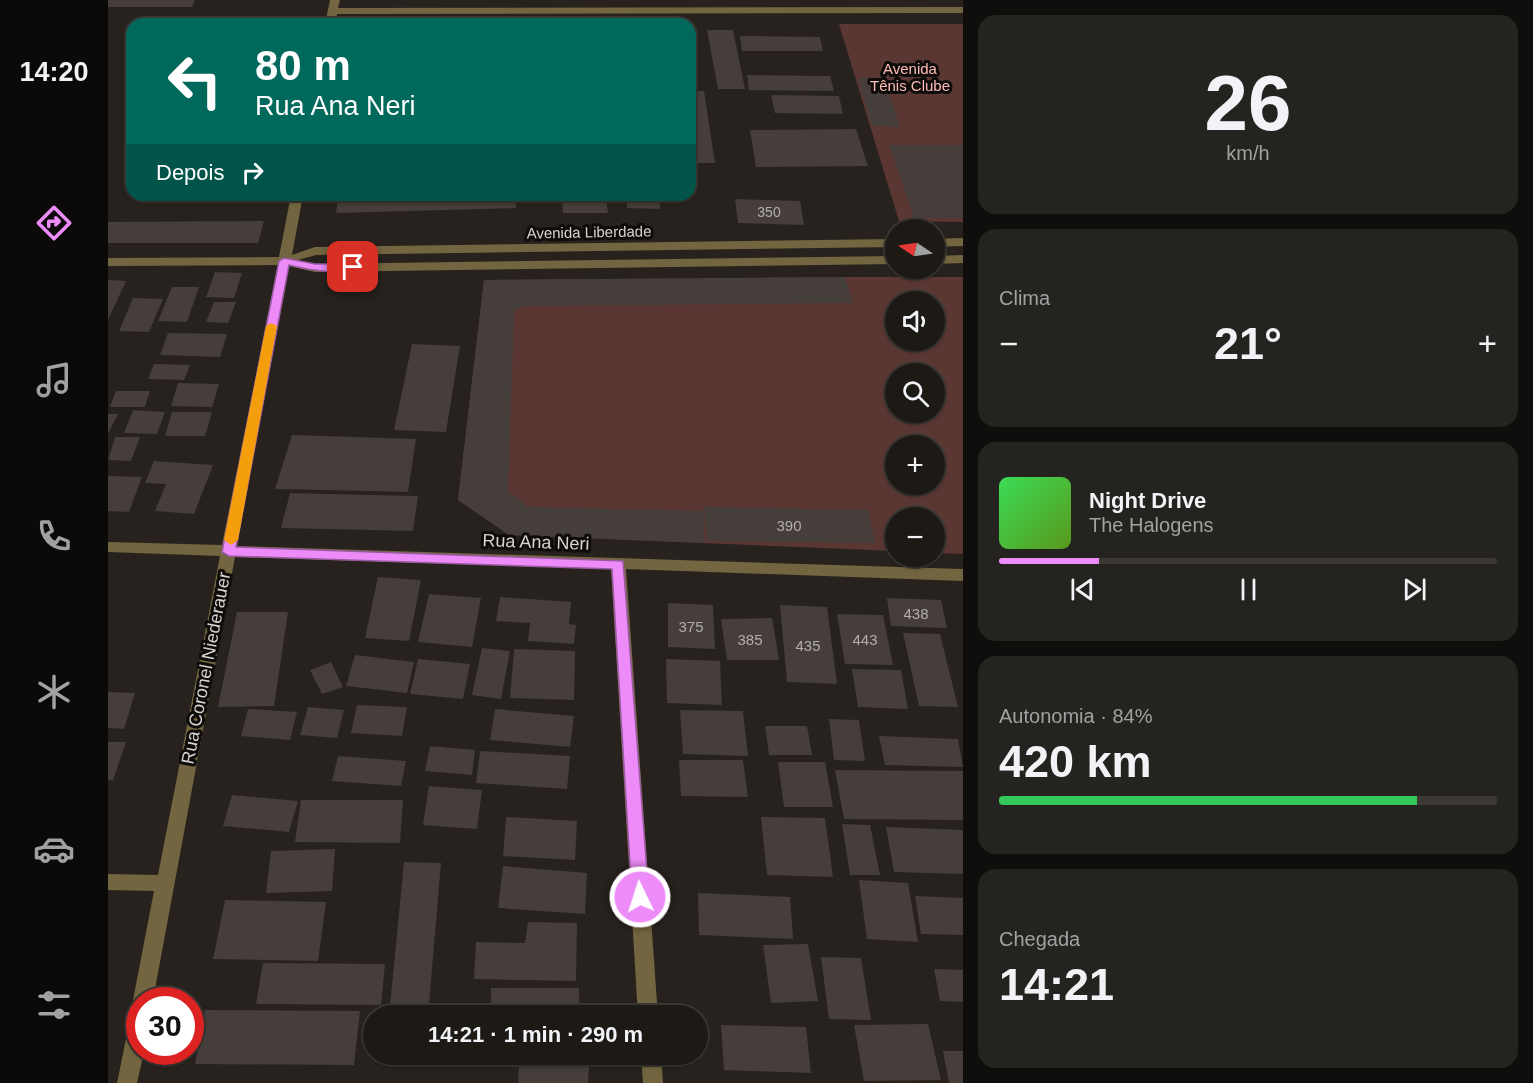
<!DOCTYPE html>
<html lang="pt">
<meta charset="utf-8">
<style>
:root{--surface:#1d1a16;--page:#25231f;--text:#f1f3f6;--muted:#a0a1a1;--line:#3b3835;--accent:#ed8cf9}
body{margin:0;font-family:Arial,sans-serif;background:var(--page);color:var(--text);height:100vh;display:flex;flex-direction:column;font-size:22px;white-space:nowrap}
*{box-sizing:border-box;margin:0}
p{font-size:20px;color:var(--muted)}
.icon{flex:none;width:33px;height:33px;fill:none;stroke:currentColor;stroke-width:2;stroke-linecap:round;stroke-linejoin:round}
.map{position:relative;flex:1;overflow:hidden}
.details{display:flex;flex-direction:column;gap:15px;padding:15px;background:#100e0c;width:570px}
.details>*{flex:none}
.top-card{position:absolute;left:18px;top:18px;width:570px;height:183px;border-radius:18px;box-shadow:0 2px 4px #0004,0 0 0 2px var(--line);background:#00695c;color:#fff;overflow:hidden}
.needle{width:39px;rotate:283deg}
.fabs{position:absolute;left:777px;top:219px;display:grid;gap:12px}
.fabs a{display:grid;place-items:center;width:60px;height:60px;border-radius:50%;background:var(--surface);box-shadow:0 2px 4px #0004,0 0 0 2px var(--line);font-size:30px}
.speed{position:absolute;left:18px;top:987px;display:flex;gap:12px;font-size:30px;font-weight:700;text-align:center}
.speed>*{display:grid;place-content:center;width:78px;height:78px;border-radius:50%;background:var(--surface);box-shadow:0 2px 4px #0004,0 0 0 2px var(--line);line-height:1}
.speed .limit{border:9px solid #d22;background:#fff;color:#111}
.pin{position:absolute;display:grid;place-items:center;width:51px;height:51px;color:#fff;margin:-26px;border-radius:12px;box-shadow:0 3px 9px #0006}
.me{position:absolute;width:66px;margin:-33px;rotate:356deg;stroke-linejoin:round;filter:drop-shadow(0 0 4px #0008)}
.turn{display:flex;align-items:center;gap:21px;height:126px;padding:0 30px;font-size:27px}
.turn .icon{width:78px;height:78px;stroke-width:2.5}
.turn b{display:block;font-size:42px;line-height:51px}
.then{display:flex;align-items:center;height:57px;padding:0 30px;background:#0003;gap:12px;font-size:22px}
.big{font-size:45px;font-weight:700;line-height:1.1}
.details .widget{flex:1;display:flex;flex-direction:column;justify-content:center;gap:9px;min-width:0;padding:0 21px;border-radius:18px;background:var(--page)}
.details .dial{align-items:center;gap:0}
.dial b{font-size:78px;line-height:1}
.song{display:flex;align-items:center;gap:18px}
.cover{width:72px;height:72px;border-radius:9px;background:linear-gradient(135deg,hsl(130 70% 55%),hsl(90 70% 35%))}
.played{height:6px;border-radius:3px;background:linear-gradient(90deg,var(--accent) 20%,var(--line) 20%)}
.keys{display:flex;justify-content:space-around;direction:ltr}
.heat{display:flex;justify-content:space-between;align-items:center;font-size:33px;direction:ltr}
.charge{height:9px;border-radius:4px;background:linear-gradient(90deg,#34c759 84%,var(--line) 0)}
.trip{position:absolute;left:255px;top:1005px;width:345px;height:60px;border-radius:30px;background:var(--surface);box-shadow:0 2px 4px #0004,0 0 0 2px var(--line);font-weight:700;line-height:60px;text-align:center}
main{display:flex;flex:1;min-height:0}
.tabs{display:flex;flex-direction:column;width:108px;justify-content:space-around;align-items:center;background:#0c0a09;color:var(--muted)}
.tabs .icon{width:42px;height:42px}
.tabs .active{color:var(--accent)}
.tabs b{font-size:27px;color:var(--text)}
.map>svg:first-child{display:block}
</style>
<main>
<nav class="tabs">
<b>14:20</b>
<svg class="icon active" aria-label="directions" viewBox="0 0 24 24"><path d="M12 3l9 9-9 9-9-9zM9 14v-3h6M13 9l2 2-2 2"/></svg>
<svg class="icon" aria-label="music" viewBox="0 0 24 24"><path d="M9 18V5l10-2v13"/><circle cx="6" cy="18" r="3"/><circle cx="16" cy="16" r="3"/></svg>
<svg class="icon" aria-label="phone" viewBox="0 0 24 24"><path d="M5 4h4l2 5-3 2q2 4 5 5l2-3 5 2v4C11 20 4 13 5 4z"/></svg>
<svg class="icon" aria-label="climate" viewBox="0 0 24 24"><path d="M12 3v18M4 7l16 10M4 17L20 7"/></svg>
<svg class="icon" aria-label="car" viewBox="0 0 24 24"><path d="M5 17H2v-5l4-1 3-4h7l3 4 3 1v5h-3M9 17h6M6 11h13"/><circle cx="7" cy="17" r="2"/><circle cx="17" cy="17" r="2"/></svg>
<svg class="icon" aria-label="filters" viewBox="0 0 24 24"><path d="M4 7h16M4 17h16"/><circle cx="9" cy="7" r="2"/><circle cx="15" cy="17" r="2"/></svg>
</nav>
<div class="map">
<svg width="855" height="1083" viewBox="0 0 855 1083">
<rect width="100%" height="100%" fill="#27221d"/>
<path fill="#5b3734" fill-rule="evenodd" d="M731 24H855V222L791 221Z
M737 277H855V554L827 553 826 518H788L787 551 401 535 350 500 376 280ZM788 302H826V340H788ZM788 374H826V412H788ZM788 446H826V484H788Z"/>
<path fill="#453e3b" d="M0 0H87L84 7H0Z
M599 30H625L637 89H610Z
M632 36 712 37 715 51H634Z
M639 75 722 76 726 91 641 90Z
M750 78H776L792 127 764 126Z
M582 91H596L607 163H582Z
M663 95 731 96 735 114 667 113Z
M748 129 760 166 648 167 642 130Z
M781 145H855V218H806Z
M340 195H407L408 208 228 213 230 198Z
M454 195H498L500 213H455Z
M519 195H552V209L519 208Z
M627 199 692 201 696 225 630 223Z
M156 221 150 243H0V222Z
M107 272 134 273 126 298 98 297Z
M737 277 745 303 415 306 406 311 400 491 420 507 596 511V543L401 535 350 500 376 280Z
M0 280 18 281 0 320Z
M64 287H91L79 322 50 321Z
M25 298 55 299 41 332 11 331Z
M106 302H128L120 323 98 322Z
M60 333 119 334 112 357 52 355Z
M304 344 352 346 338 432 286 430Z
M46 364 82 365 76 380 40 379Z
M70 383 111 384 104 407 63 406Z
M8 391H42L37 407H2Z
M25 410 57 412 49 434 16 433Z
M64 412H104L97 436H57Z
M0 414H10L0 434Z
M184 435 308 439 300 492 167 489Z
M7 437H32L23 461 0 460Z
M46 461 105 465 86 514 47 511 58 484 37 483Z
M0 476 34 477 21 512 0 511Z
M182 493 310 496 305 531 173 528Z
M596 507 760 510 767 543 599 541Z
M270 577 313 580 301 641 257 638Z
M321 594 373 598 364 647 310 642Z
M392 597 463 602 461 624 468 625 466 644 420 641 422 623 388 621Z
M779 598 833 600 839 628 783 626Z
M560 603 605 605 607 649 560 647Z
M672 605 719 607 729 684 679 682Z
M129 612H180L166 706 110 707Z
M729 614 775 615 785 665 737 664Z
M664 618 671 660H619L613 619Z
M795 633 832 634 850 707 811 706Z
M374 648 402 651 393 699 364 695Z
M406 649 467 651 466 700 402 698Z
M247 655 306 662 299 693 238 686Z
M310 659 362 664 355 699 302 694Z
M558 659 612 661 614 705 559 703Z
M223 662 235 687 214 694 202 670Z
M744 669 793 670 800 709 750 707Z
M0 692 27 693 16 729 0 728Z
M249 705 299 707 294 736 243 733Z
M200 707 236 710 229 738 192 735Z
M140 709 189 712 182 740 133 736Z
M387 709 466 716 462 747 382 740Z
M572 710 635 711 640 756 575 754Z
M721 719 751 720 757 761 726 760Z
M657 726H699L704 755H661Z
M771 736 850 739 855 767 777 765Z
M0 742H18L5 780H0Z
M322 746 367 750 364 775 317 771Z
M372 751 462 756 459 789 368 783Z
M230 756 298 761 293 786 224 781Z
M571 760H635L640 797 573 796Z
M670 762H717L725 807H676Z
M727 770 855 771V820L736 819Z
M321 786 374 790 369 829 315 825Z
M124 795 190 801 181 832 115 826Z
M193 800H295L292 843 187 842Z
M398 817 469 821 467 860 395 856Z
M653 817 717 818 725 877 659 875Z
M734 824 762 825 772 875H742Z
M778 827 855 830V874L786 872Z
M227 849 224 891 158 893 163 851Z
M296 862 333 863 320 1016H281Z
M395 866 479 873 477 914 390 908Z
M751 880 800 883 810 942 759 939Z
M590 893 682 897 685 939 591 935Z
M807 896 855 898V935L813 934Z
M117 900 218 902 210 961 105 959Z
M420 922 469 923 468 981 366 979 368 942 417 943Z
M700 944 710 1001 663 1003 655 945Z
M713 957 753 958 763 1020 721 1019Z
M155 963 277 964 273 1005 148 1004Z
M826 969 855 970V1002L832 1001Z
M383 988H471V1016H383Z
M97 1010 252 1011 246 1065 87 1064Z
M820 1024 833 1080 756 1081 746 1025Z
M613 1025 698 1027 703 1073 616 1070Z
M835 1051H855V1083H841Z
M411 1065 481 1067 480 1083H410Z"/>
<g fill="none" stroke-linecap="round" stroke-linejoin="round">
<path fill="#73653f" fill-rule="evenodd" d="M222 0H232L230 8 855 7V13L229 14 227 24H217Z
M183 195H195L184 255 207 247 788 239V247L208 255 190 260 207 264 788 256V264L207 272 181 266 129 546 855 569V581L518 569 550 1016H530L503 569 127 557 45 1000H32V1008L28 1007 25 1000 46 891 0 890V874L50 875 112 556 0 552V542L114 545 170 265 0 266V258L171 257Z
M855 238V246L826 247V239Z
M855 255V263L826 264V256Z
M32 1010V1052H36L29 1083H9L22 1019 25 1012Z
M533 1054H553L555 1083H535Z"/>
</g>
<path fill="#ed8cf9" stroke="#9a5ba2" stroke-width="1.5" d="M176 258 207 264H245L250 267C237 277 197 269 181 265L128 547 515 561 541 897 538 902 532 904 526 902 524 897 504 569 121 556 114 552 171 261Z"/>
<path fill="#f59e0b" d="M163 323 169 326 130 540 123 545 116 540 158 326Z"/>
<g text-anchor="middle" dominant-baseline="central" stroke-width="6" stroke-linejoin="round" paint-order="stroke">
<g font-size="14" fill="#b2aeab">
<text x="661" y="212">350</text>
</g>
<g font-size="15" fill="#fcbbb3" stroke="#0e0c0a">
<text x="802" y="68">Avenida<tspan x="802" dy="17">Tênis Clube</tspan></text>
</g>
<g font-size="15" fill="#d7d3d0" stroke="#0e0c0a">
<text transform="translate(481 232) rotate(-1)">Avenida Liberdade</text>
</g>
<g font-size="15" fill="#b2aeab">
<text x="681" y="525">390</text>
<text x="808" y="613">438</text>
<text x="583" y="626">375</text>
<text x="642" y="639">385</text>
<text x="757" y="639">443</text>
<text x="700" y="645">435</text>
</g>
<g font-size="18" fill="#d7d3d0" stroke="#0e0c0a">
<text transform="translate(428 542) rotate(2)">Rua Ana Neri</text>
<text transform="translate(98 668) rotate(-79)">Rua Coronel Niederauer</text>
</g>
</g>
</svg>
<div class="fabs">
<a><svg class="needle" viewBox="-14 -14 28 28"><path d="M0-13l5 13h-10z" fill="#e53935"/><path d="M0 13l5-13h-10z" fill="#a0a1a1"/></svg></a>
<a><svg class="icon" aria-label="sound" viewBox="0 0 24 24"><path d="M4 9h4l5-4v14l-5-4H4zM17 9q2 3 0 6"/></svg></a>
<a><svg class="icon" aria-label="search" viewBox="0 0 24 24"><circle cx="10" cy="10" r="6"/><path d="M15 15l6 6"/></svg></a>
<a>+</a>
<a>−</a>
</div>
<div class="speed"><div class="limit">30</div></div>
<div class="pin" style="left:245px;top:267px;background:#d93025"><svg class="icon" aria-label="arrive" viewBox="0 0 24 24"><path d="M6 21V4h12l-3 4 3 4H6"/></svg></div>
<svg class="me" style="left:532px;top:897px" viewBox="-20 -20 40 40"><circle r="17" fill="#ed8cf9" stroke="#fff" stroke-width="3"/><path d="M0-11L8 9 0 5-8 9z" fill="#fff"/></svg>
<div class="trip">14:21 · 1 min · 290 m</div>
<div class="top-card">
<div class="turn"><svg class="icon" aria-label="left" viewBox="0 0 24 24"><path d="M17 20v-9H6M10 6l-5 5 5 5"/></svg><div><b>80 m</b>Rua Ana Neri</div></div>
<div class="then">Depois<svg class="icon" aria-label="right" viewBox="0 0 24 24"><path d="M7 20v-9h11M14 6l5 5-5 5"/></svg></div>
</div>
</div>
<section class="details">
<div class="widget dial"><b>26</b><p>km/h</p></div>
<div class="widget"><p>Clima</p>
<div class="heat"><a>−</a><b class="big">21°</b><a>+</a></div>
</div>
<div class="widget">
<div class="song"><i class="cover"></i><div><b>Night Drive</b><p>The Halogens</p></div></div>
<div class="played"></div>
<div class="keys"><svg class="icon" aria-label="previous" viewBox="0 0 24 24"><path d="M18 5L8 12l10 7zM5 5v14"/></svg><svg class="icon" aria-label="pause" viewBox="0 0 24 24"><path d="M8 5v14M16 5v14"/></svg><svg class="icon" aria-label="next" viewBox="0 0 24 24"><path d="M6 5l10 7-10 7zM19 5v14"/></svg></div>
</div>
<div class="widget"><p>Autonomia · 84%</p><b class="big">420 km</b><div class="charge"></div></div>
<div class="widget"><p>Chegada</p><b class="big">14:21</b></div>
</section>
</main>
